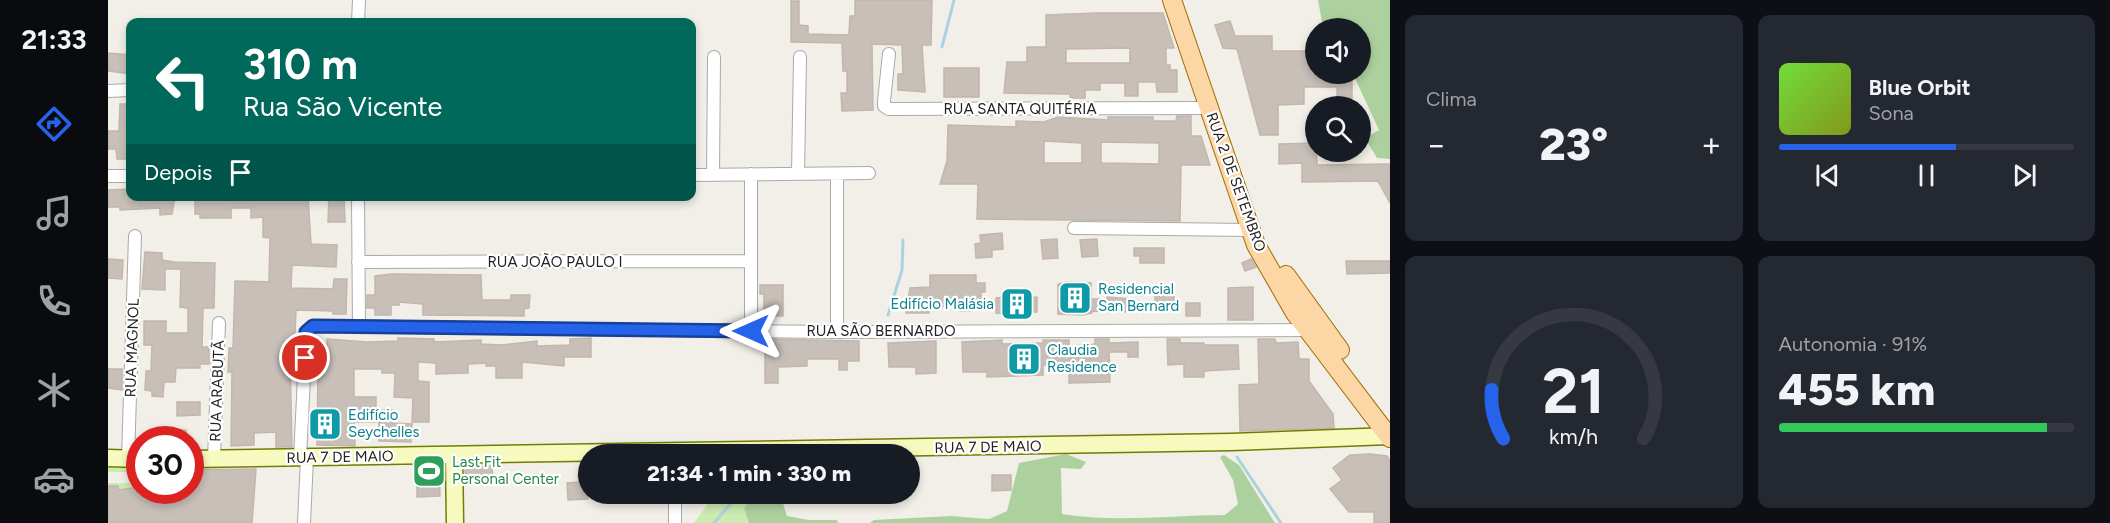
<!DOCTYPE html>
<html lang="pt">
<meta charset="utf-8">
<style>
:root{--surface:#171b24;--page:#242831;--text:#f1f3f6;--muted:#9ea1a6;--line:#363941;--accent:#2563eb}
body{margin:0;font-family:Figtree,sans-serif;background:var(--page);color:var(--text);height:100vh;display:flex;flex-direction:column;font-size:22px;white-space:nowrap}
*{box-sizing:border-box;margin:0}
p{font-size:20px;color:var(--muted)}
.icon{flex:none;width:33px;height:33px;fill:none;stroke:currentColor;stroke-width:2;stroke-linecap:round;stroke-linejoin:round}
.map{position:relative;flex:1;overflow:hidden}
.side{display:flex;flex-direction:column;gap:15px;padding:15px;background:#0d0f14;width:720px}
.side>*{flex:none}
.banner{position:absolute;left:18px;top:18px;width:570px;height:183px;border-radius:12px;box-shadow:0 3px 9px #0003;background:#00695c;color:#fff;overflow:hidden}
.tools{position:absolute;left:1197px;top:18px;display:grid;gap:12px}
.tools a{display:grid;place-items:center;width:66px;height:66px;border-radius:50%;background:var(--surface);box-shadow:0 3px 9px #0003;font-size:30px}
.speed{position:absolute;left:18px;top:426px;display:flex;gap:12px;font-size:30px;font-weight:700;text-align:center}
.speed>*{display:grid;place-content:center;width:78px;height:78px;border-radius:50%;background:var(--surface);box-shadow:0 3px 9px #0003;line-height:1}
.speed .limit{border:9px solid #d22;background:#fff;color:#111}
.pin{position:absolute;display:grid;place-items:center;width:51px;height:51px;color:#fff;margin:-26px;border:3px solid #fff;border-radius:50%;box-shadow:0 2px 6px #0007}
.me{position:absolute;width:66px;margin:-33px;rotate:270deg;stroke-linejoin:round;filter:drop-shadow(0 0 4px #0008)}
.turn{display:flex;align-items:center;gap:21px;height:126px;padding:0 18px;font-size:27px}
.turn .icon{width:78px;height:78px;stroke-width:2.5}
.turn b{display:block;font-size:42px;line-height:51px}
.then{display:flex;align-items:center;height:57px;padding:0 18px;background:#0003;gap:12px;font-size:22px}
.big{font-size:45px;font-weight:800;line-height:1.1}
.side .tile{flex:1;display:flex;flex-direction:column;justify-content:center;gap:9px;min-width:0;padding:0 21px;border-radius:12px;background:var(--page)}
.side .dial{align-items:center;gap:0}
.dial svg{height:156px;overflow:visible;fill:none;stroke:var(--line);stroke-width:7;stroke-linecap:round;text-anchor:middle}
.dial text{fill:var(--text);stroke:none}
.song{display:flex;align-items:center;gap:18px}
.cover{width:72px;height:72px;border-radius:9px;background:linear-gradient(135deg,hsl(100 70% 55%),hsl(70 70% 35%))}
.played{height:6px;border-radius:3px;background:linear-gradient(90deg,var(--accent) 60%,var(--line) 60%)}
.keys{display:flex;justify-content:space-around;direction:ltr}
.heat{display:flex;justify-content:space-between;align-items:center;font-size:33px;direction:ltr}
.charge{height:9px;border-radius:4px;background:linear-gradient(90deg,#34c759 91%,var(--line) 0)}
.side .tiles{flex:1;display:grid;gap:15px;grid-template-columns:repeat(2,1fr)}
.trip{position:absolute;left:470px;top:444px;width:342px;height:60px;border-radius:30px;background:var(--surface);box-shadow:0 3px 9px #0003;font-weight:800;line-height:60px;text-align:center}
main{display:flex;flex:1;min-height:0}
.tabs{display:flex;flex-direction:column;width:108px;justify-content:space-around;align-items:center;background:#090b0e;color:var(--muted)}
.tabs .icon{width:42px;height:42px}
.tabs .current{color:var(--accent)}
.tabs b{font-size:27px;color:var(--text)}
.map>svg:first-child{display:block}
</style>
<main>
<nav class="tabs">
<b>21:33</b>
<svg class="icon current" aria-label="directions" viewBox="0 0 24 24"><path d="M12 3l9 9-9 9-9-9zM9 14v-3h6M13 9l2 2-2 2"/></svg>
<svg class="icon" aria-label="music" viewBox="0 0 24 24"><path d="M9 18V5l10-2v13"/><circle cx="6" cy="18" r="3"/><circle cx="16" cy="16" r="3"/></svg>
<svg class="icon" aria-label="phone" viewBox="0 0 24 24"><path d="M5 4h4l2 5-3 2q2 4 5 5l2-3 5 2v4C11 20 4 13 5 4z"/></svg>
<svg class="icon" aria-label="climate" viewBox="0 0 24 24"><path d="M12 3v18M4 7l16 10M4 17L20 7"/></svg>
<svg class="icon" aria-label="car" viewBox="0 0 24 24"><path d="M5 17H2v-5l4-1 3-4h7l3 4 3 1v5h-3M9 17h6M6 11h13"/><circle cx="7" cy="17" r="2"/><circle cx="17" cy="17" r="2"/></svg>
</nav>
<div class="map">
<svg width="1282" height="523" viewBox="0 0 1282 523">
<rect width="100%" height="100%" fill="#f2efe9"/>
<path fill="#cdebb0" d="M0 464H31V472H0Z
M82 465H135L136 467 83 470Z
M0 483H30V485L26 489 10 490V486H0Z
M607 494H644L636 509 641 523H586Z
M672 494H700V498L676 500Z"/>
<path fill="#add19e" d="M1210 0H1282V159L1269 158 1257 138 1271 130 1245 74H1252V28H1215Z
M958 454 978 462 973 469 953 468 954 514C1008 523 1063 515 1117 515L1130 504 1125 480 1112 457 1116 455 1131 465 1167 523H762L766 520 843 516 881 519 899 511 911 463Z
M644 494H672L679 516 701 520H729L730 523H641L636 509Z"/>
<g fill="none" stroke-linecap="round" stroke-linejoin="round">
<path stroke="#aad3df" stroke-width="3" d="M834 47 846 0
M780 315 794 270 795 240
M1129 457 1173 523
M606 523 631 494"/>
</g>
<path fill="#c7bfb8" stroke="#c4b6ab" stroke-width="1.5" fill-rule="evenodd" d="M747 0H824L823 45H814L817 92 790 90V74H795L794 45 764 44 765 110 734 111 733 93H739V71H735L734 43 683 42V1H691V25L700 26V34L741 35 742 16H747Z
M989 13H1055L1066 48H1058V65H1062V70H1069V92H1049L1048 82H1030V96H1017V83H992V90H977V98H962V94L896 93 899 62H919V47H938V15ZM1022 48V63H958V49Z
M1122 21 1127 36H1164V51H1208V74H1244V98H1229V87H1196V104L1170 105V135H1152L1129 49 1115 48 1107 25Z
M0 53 22 55V74L0 71Z
M836 68H871V97H836Z
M12 104H22V159H9L8 149H0V131H11Z
M1069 116H1083V136H1093L1102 165H1073L1072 221 869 219 870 184H832L839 161 840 125 908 127V121L936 122 950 117 1000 120V117H1045V121H1068ZM936 141 974 143V163H936ZM993 142 1051 143V164L993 163Z
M1208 143 1209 165 1282 164V203L1270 181 1194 182V163L1171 164V144Z
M22 189V196H67L64 214 52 215V208L12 210V207H0V190Z
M87 196H200L203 244 229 245 228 267 184 265 183 288 225 289 226 279H239L238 314H225V311L188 310 186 356H182L184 447H168V432L146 433V445L123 446 124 372H120L121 348H125L127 281 161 282 162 238 155 237V217L143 218V208H123V218H92V214H87Z
M221 196H236L237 222H220Z
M894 233 895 249 884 250V257L868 258 867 244 873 243 872 235Z
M949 239 950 258 935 259 933 240Z
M989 239 990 256 974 257 972 240Z
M1026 248H1056V263H1032V256H1026Z
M37 252 54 253V260L66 262 107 263 106 308H95L94 347H101V364H92V368H68L67 382H56L55 397 44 396V391L37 390 38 371H43L44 345H36V321H58V333H80V308L72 307 73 269H57V290L34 289Z
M0 259 15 260 14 279 0 278Z
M1143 259 1148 267 1137 271 1134 263Z
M1238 261H1282V273L1239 274Z
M284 274 373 275 374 300H403V295H422L421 308 416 309V316L315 315V304L291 302V305H283V315H267V308H259V295H267V276Z
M822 275H868V283H877V292H873V310L852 311 851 306 821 307V313H798L802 288 822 287Z
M960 282 983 283V299H999V297L1023 299V310L1017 312 984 311V313L974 315 950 314V284Z
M652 285H675V316H656V294H652Z
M1145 287V320H1120V288Z
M1047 290H1066V309L1047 310Z
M920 295V298L929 297V312H920V315L888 313V298Z
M1078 303H1092V316H1078Z
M290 338 326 339V342L373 340V344L394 345 429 341V346L462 345V339L483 338V357H456V366L414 362V378H388V366H378V363L360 364V373L328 374V363L310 362V381L321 382V422H304L305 398 286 397 287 373H274V369H246V397H268V410H284V423L304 424 303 442 271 441V422H246L247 446 209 445 210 368H205L206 346H219V339L259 342 290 341Z
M657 339 751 341V361H739V370H731V359H699V366L670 367V383H657Z
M987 339H1001V343L1030 342V357H1020V352H1001L1002 382 961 383V369L958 364 935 365V375L879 377V372H855L854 342 894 340V344L935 343V340H961V346L980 345 987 344Z
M1059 339H1072V343H1096V345H1130L1131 369 1096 371V377H1076V364L1060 365Z
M1150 339H1167L1168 343 1190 342 1191 359H1201V381L1225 414 1226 428 1132 431 1131 385 1151 384Z
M828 341V373L808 374V367H781L780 343Z
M0 369H14V390L0 388Z
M69 402H92V415L69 416Z
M66 430H78V438H66Z
M1262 454 1279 456 1282 461V523H1266V512H1241L1222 489 1234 480 1225 468 1242 455Z
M384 465 385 483 357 484V466Z
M331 468 332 496 309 497V469Z
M148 469 144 523H0V486H10V490L32 487V490H82V470Z
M470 475H480V499L460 500 459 483 471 482Z
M884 475H903V490L884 491Z"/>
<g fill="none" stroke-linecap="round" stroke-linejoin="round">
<g stroke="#a9a9a9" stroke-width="14">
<path id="street" d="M250 22 251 0
M781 54 776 101V106L781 109 1101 108
M0 91 22 90
M643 174V331
M690 174 692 57
M729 174V332
M584 175 761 173
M605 175 606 57
M0 176H22
M250 196 251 327
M966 228 1143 230
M250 262 643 261
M192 458 198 336 205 326 729 332 1201 330
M20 459 27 236
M106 459 111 323
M196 523 199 458
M567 523V494"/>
</g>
<g stroke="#707d05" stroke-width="19">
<path id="secondary" d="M346 455 347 523
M0 458 32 459
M82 459 1123 442 1282 436"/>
</g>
<g stroke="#a06b00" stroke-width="20">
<path id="primary" d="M1064 0 1148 245 1187 313 1282 438
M1178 275 1232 350"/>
</g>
<use href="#street" stroke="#fff" stroke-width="12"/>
<use href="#secondary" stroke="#f7fabf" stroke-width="16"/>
<use href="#primary" stroke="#fcd6a4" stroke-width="18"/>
</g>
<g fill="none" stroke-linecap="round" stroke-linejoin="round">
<g stroke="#184099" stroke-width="15">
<path id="route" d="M197 358 198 332 205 326 643 331"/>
</g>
<use href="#route" stroke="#2563eb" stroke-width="10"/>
</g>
<defs>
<g id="building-square" transform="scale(1.725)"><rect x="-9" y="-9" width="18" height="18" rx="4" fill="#0f9aa8" stroke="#fff"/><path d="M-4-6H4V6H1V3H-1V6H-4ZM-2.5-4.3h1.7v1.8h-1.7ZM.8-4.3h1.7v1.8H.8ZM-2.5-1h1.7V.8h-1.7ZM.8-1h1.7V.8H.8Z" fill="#fff"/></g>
<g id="stadium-square" transform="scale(1.725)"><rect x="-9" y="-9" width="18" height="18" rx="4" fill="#2e9e5b" stroke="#fff"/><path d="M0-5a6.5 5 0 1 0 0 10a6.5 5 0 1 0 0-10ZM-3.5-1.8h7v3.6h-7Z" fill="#fff"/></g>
</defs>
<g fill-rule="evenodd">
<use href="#building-square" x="967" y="298"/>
<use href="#building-square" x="909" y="304"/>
<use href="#building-square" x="916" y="359"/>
<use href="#building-square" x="217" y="424"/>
<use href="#stadium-square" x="321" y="471"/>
</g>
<g text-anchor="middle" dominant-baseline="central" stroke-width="4.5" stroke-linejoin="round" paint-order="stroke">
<g font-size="15" fill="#222" stroke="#fff">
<text x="912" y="109">RUA SANTA QUITÉRIA</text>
<text transform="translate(1128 182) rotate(70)">RUA 2 DE SETEMBRO</text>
<text x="447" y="262">RUA JOÃO PAULO I</text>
<text x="773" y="331">RUA SÃO BERNARDO</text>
<text transform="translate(24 348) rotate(-88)">RUA MAGNOL</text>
<text transform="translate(109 391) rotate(-88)">RUA ARABUTÃ</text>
<text transform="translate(880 447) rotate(-1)">RUA 7 DE MAIO</text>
<text transform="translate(232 457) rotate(-1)">RUA 7 DE MAIO</text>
</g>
<g font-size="15" fill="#0d838f" stroke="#fff" text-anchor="start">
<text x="990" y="289">Residencial<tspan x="990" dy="17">San Bernard</tspan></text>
<text x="886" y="304" text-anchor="end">Edifício Malásia</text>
<text x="939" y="350">Claudia<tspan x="939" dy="17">Residence</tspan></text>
<text x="240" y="415">Edifício<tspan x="240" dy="17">Seychelles</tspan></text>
</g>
<g font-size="15" fill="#27864d" stroke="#fff" text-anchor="start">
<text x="344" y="462">Last Fit<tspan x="344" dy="17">Personal Center</tspan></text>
</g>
</g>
</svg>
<div class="tools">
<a><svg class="icon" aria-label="sound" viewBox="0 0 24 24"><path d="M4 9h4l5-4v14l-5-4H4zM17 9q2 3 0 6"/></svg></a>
<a><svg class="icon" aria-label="search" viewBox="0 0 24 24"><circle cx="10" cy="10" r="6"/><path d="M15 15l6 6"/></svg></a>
</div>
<div class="speed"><div class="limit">30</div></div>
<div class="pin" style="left:197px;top:358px;background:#d93025"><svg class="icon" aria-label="arrive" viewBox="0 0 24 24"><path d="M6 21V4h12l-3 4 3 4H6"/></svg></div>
<svg class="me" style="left:643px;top:331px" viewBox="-20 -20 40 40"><path d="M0-17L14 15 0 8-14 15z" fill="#2563eb" stroke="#fff" stroke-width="4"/></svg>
<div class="trip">21:34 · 1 min · 330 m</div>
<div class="banner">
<div class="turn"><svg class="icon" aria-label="left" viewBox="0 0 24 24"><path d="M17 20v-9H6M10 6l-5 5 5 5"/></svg><div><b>310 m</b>Rua São Vicente</div></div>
<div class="then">Depois<svg class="icon" aria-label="arrive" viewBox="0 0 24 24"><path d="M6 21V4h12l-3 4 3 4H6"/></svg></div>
</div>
</div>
<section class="side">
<div class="tiles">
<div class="tile"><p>Clima</p>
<div class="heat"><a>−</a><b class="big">23°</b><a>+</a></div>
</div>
<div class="tile">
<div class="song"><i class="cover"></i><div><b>Blue Orbit</b><p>Sona</p></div></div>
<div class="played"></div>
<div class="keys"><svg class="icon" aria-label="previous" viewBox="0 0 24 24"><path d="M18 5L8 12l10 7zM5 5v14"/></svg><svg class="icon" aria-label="pause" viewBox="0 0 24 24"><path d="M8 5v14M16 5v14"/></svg><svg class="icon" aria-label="next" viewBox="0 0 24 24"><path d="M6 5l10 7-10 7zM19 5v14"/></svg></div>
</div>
<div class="tile dial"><svg viewBox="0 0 100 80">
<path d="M14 69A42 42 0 1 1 86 69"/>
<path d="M14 69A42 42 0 0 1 8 44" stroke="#2563eb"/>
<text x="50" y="56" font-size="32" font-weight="700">21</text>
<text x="50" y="72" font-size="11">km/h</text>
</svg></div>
<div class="tile"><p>Autonomia · 91%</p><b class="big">455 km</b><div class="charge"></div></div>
</div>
</section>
</main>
